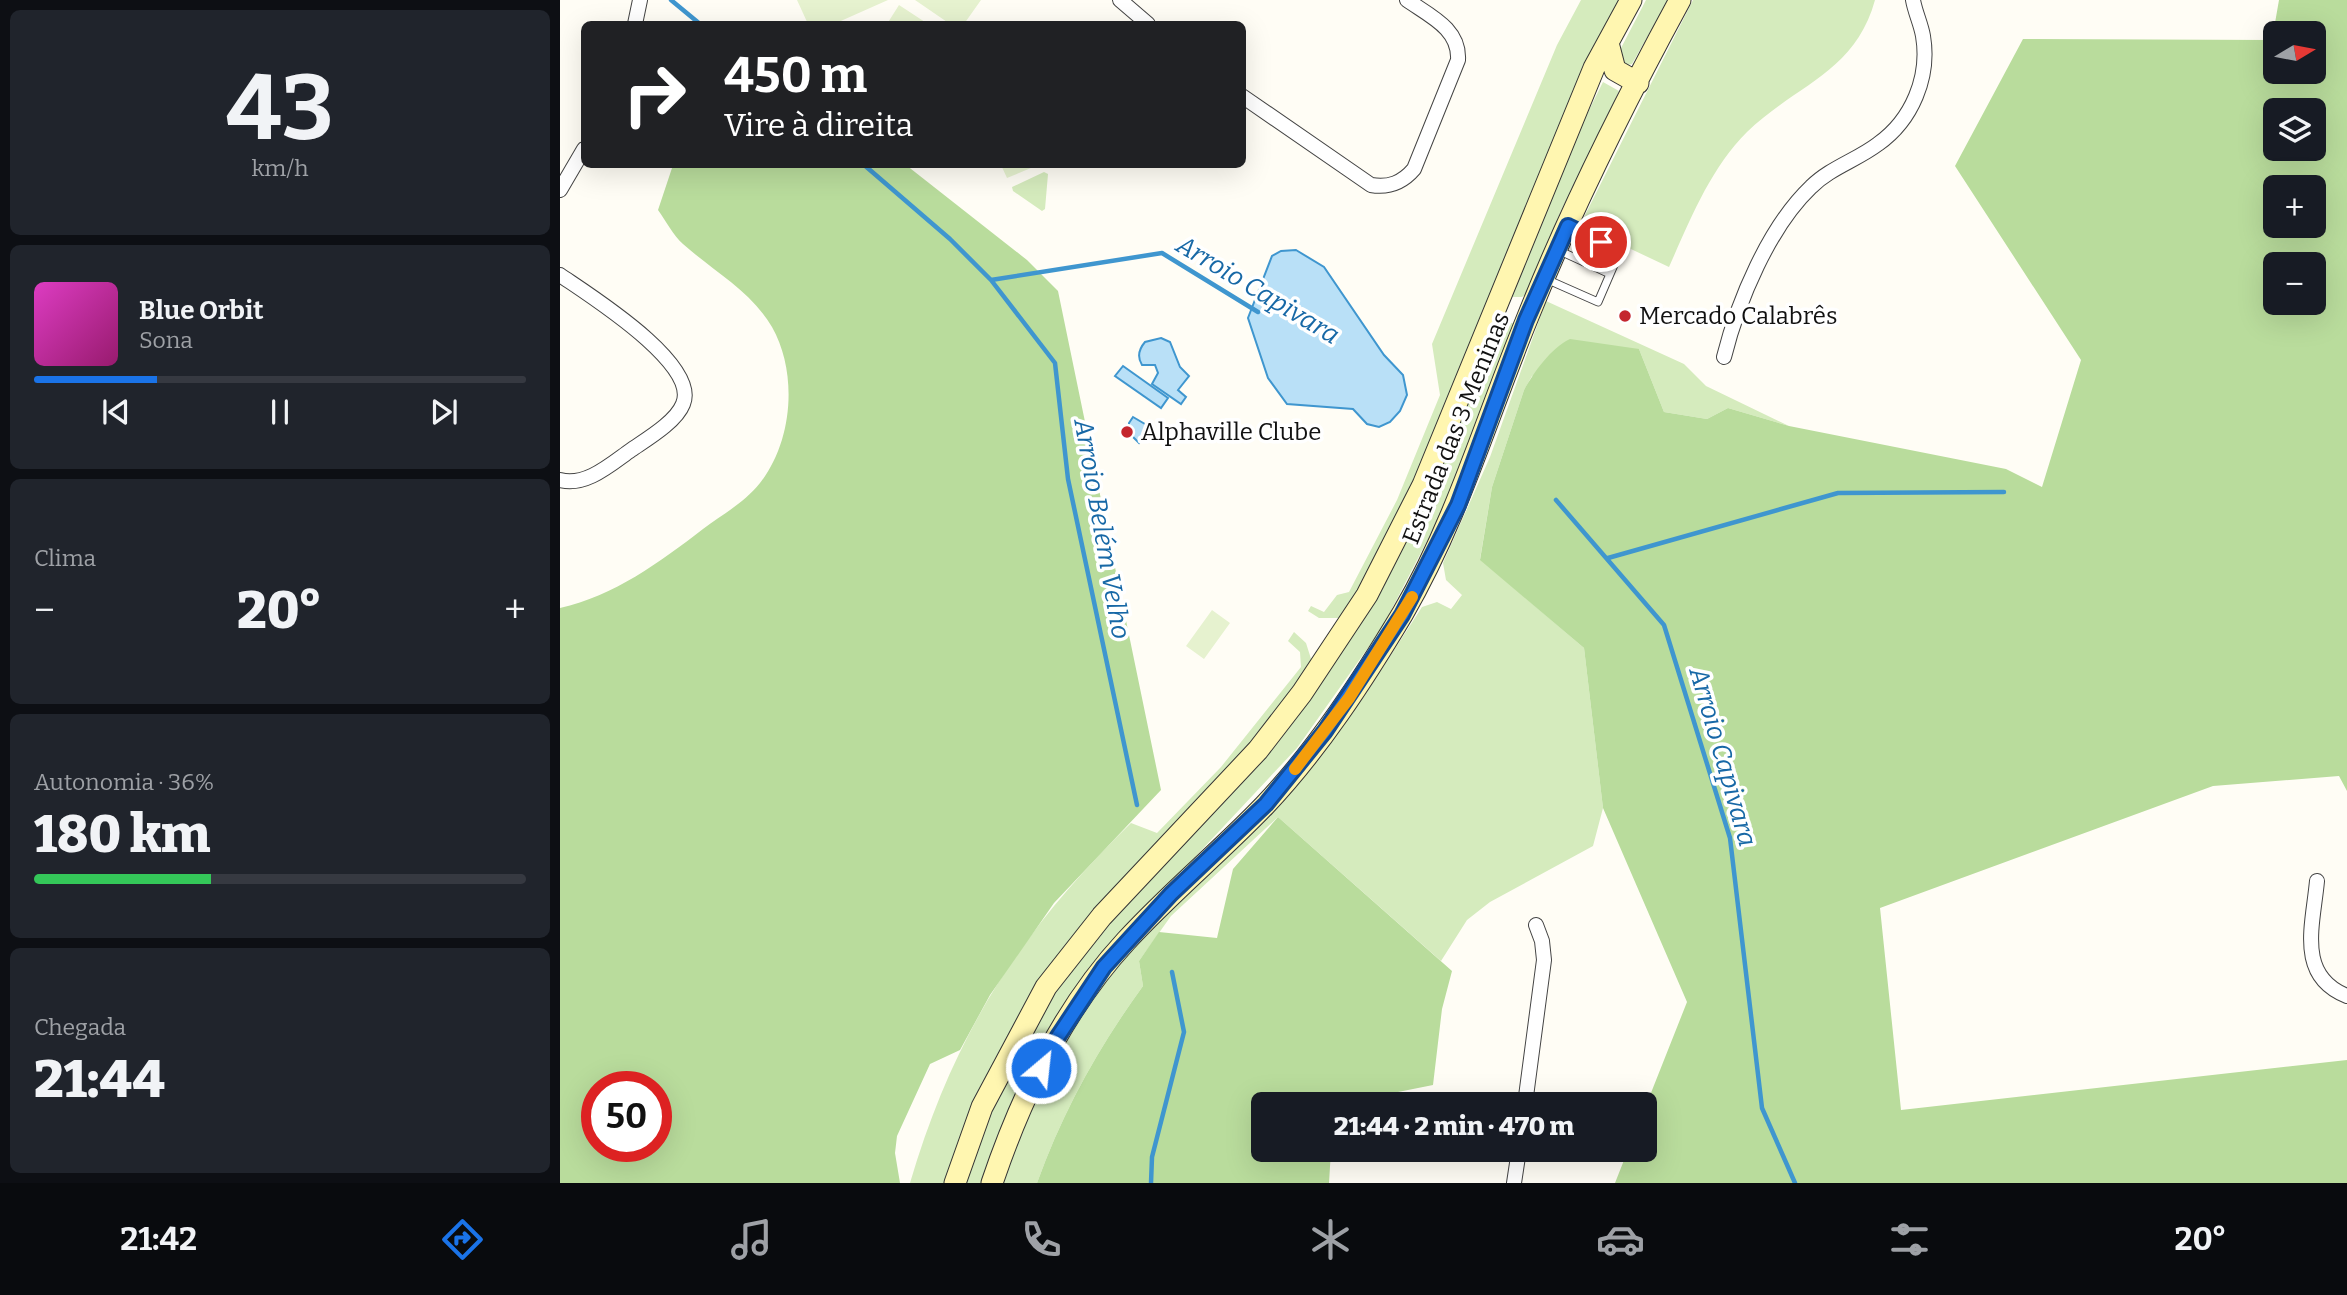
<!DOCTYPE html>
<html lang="pt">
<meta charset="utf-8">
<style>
:root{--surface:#171b24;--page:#20242c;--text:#f1f3f6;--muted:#9ea1a6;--line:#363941;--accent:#1a73e8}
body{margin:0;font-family:Bitter,serif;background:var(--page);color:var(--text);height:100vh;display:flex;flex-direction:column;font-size:26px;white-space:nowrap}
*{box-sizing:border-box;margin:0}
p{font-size:23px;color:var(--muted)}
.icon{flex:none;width:38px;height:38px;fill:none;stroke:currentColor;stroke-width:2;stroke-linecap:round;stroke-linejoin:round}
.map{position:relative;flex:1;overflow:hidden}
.side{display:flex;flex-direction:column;gap:10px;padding:10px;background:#0d0f14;width:560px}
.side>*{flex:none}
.guide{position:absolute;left:21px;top:21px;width:665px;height:147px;border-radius:10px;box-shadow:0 7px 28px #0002;background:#202124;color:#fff;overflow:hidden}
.needle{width:46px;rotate:80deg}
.tools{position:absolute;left:1703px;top:21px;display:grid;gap:14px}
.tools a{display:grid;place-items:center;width:63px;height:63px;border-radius:10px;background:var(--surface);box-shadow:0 7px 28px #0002;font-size:35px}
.speed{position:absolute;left:21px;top:1071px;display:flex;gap:14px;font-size:35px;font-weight:700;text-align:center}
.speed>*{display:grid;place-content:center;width:91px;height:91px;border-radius:50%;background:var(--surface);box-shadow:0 7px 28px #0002;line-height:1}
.speed .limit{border:10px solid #d22;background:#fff;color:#111}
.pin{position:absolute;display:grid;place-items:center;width:60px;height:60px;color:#fff;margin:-30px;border:4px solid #fff;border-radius:50%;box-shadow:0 2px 7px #0007}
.me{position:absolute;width:77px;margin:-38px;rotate:28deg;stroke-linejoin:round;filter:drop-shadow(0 0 5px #0008)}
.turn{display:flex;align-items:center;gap:24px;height:147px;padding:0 28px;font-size:32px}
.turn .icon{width:91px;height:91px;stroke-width:2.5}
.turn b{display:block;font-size:49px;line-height:60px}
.big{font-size:52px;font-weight:800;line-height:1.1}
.side .card{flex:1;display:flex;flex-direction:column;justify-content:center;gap:10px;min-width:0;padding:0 24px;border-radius:10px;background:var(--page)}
.side .dial{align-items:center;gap:0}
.dial b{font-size:91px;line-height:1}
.song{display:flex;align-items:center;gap:21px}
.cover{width:84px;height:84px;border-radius:10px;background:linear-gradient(135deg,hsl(310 70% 55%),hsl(320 70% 35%))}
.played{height:7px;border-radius:4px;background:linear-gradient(90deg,var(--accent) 25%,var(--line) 25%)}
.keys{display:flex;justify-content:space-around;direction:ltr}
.heat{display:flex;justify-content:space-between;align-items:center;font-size:38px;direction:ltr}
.charge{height:10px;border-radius:5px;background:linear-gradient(90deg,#34c759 36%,var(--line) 0)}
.trip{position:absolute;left:691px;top:1092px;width:406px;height:70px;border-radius:10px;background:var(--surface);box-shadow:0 7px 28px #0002;font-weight:800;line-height:70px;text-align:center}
.dock{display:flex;height:112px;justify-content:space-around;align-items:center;background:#090b0e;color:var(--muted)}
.dock .icon{width:49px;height:49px}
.dock .on{color:var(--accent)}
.dock b{font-size:32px;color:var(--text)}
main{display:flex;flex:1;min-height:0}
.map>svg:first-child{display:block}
</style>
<main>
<section class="side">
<div class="card dial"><b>43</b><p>km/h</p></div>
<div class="card">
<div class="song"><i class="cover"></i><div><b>Blue Orbit</b><p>Sona</p></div></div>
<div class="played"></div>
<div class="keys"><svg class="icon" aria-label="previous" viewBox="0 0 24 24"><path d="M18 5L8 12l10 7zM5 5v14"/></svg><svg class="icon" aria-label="pause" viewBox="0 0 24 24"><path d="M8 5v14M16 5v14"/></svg><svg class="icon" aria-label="next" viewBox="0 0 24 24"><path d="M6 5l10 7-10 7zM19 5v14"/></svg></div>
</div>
<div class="card"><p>Clima</p>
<div class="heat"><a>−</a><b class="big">20°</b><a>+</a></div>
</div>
<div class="card"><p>Autonomia · 36%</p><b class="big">180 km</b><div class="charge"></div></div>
<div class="card"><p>Chegada</p><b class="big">21:44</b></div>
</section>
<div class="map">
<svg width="1787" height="1183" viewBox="0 0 1787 1183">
<rect width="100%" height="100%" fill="#fffdf5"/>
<path fill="#d5ebbd" d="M1021 0H1059L1022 72 827 544 781 618H759L748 611 751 606 764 612 777 595 789 592 837 500 880 395 872 344 997 45Z
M1086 0H1108L1072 64 1062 66 1060 50Z
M1133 0H1315C1295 73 1235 85 1187 132 1150 169 1130 220 1109 267L1020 225Z
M1043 82 1059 91 1000 213 968 293 962 297H953L950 294 1013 142Z
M484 172 488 174 485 209 482 211 453 191 452 187Z
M986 301 1124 364 1146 386 1229 426 1168 408 1147 419 1104 412 1079 349 972 376 964 390 932 487 920 559 1024 648 1043 808 1033 846 930 902 907 920 881 961 718 817 611 916 579 961 583 986C538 1048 503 1111 477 1183H440L468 1109 515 1022 571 947 758 759 805 695 862 607 877 602 891 609 902 595 886 580 883 563 930 457Z
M939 317 954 324 886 504 822 628 737 748 577 919 424 1183H402L411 1154 469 1030 521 952 750 697Z
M734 632 746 643 752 662 737 690 459 1017 414 1104 386 1183H350C394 1034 460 931 571 823L597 833 661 767 741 667 740 652 728 641Z"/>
<path fill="#b9dc9c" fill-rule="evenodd" d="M1719 0H1787V791L1779 776 1653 786 1320 908 1341 1110 1787 1060V1183H1055L1068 1150H1085V1108L1127 1002 1043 808 1024 648 920 560 932 487 964 390C974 372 991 348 1010 339L1079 349 1104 412 1147 419 1168 408 1229 426 1446 469 1482 487 1521 360 1395 166 1463 39 1712 40ZM1715 33H1754V72H1715ZM1715 110H1754V149H1715ZM1715 187H1754V226H1715ZM1715 264H1754V303H1715Z
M113 165H346L467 260 498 291 601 790 494 903 430 995 400 1050 370 1064 337 1136 335 1153 340 1183H0V608C54 596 100 562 143 529 163 514 184 503 200 483 233 441 238 373 212 327 190 290 153 271 123 244 113 235 106 221 98 210ZM37 1087H96V1146H37Z
M718 817 892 971 882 1009 873 1085 778 1104H704V1150H771L769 1183H477C503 1111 538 1048 583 986L579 961 599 932 657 938 673 869Z"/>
<path fill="#e6f2cf" d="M237 0H328L274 24H248Z
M355 0H421L404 24H390Z
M339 5 368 24H327Z
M441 165H478L447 178Z
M652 610 670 623 644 659 626 646Z"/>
<path fill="#b9e0f7" stroke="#3f96cf" stroke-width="2" d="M736 250 764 267 824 355 843 375 847 395 840 411 830 422 819 427 807 424 793 409 727 404 708 378 688 318 712 256 721 251Z
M601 338 610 342 620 367 629 376 618 390 626 397 621 404 592 384 598 373 595 365H582C577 357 579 349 585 342Z
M563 366 608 398 601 408 555 376Z
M573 417 590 427 579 443 569 433V423Z"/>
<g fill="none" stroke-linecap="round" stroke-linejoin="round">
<path stroke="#3f96cf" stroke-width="4.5" d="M111 0 140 24
M303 164 390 239 431 280 602 253 698 312
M431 280 495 363 508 479 577 805
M996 500 1104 625 1170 838 1202 1108 1235 1183
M1048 558 1278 493 1444 492
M591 1183 592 1157 624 1032 612 972"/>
<g stroke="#444" stroke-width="9">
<path id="service" d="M1000 251 1050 274
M986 279 1038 302 1060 251 1008 226"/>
</g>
<g stroke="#444" stroke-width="16">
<path id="minor" d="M560 0 588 24
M75 24 80 0
M682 96 811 185C829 188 842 183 854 169L898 60C900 29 870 16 847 0
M0 190 24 149
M0 275C29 295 140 364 123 404 116 422 87 439 71 450 51 464 26 487 0 480
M1164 357C1178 301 1209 227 1251 187 1270 168 1297 160 1318 144 1352 120 1370 77 1363 36 1361 24 1355 12 1353 0
M1757 881C1753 925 1736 976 1787 996
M965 1104 984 960 982 941 976 925
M954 1183 959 1150"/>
</g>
<g stroke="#333" stroke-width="23">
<path id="secondary" d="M1048 43 1055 70 1078 83
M395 1183 422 1107 486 987 542 916 698 750 742 693 807 595 863 485 1034 68 1071 0
M432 1183C461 1097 504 1008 566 941 610 893 660 852 705 805 758 749 803 680 843 613 897 520 926 419 967 319 1010 211 1064 103 1120 0"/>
</g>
<use href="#service" stroke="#fff" stroke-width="7"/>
<use href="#minor" stroke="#fff" stroke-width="14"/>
<use href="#secondary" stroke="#fff6b0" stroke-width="21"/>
</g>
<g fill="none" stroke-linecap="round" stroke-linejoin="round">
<g stroke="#114b97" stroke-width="18">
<path id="route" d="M481 1068 493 1044 544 967 611 894 706 804 765 731 842 615 898 505 966 320 1008 226 1041 242"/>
</g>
<use href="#route" stroke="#1a73e8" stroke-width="12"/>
<path stroke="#f59e0b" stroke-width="12" d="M735 769 789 698 852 597"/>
</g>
<g fill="#c4262e" stroke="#fff" stroke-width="2.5">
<circle cx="1065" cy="316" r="7"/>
<circle cx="567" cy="432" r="7"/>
</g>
<g text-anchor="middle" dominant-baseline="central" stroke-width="7" stroke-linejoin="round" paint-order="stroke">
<g font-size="24" fill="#111" stroke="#fff" text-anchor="start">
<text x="1079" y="316">Mercado Calabrês</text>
<text x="581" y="432">Alphaville Clube</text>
</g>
<g font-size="24" fill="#111" stroke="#fff">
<text transform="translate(896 428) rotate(-68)">Estrada das 3 Meninas</text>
</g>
<g font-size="26" font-style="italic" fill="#1768a6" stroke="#fff">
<text transform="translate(698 290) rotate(31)">Arroio Capivara</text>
<text transform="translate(542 529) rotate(80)">Arroio Belém Velho</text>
<text transform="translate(1163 757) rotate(74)">Arroio Capivara</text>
</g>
</g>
</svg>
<div class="tools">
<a><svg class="needle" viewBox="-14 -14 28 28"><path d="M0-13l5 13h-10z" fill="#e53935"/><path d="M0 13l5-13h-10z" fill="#9ea1a6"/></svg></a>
<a><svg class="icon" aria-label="layers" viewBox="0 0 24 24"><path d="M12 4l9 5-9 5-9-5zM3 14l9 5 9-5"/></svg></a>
<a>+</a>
<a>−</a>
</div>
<div class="speed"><div class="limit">50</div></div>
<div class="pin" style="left:1041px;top:242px;background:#d93025"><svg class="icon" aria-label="arrive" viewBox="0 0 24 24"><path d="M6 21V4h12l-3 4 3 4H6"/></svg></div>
<svg class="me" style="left:481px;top:1068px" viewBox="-20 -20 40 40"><circle r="17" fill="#1a73e8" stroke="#fff" stroke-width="3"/><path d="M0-11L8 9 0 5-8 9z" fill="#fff"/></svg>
<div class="trip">21:44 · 2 min · 470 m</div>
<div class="guide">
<div class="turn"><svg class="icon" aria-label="right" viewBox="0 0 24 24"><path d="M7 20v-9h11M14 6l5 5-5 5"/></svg><div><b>450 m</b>Vire à direita</div></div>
</div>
</div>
</main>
<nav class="dock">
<b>21:42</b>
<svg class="icon on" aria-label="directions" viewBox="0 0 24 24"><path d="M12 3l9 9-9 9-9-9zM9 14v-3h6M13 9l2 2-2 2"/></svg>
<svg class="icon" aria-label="music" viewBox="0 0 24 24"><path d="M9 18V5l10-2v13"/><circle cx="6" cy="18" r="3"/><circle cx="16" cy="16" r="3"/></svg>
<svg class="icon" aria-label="phone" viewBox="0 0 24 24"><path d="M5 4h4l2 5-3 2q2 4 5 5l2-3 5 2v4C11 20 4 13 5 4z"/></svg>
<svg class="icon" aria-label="climate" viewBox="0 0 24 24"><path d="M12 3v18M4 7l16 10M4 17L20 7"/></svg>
<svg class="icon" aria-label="car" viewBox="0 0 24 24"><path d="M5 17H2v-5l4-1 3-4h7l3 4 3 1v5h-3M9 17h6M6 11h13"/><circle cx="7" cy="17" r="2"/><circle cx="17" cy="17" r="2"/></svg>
<svg class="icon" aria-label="filters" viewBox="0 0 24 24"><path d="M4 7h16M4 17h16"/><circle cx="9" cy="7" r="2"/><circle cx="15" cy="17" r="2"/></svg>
<b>20°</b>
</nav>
